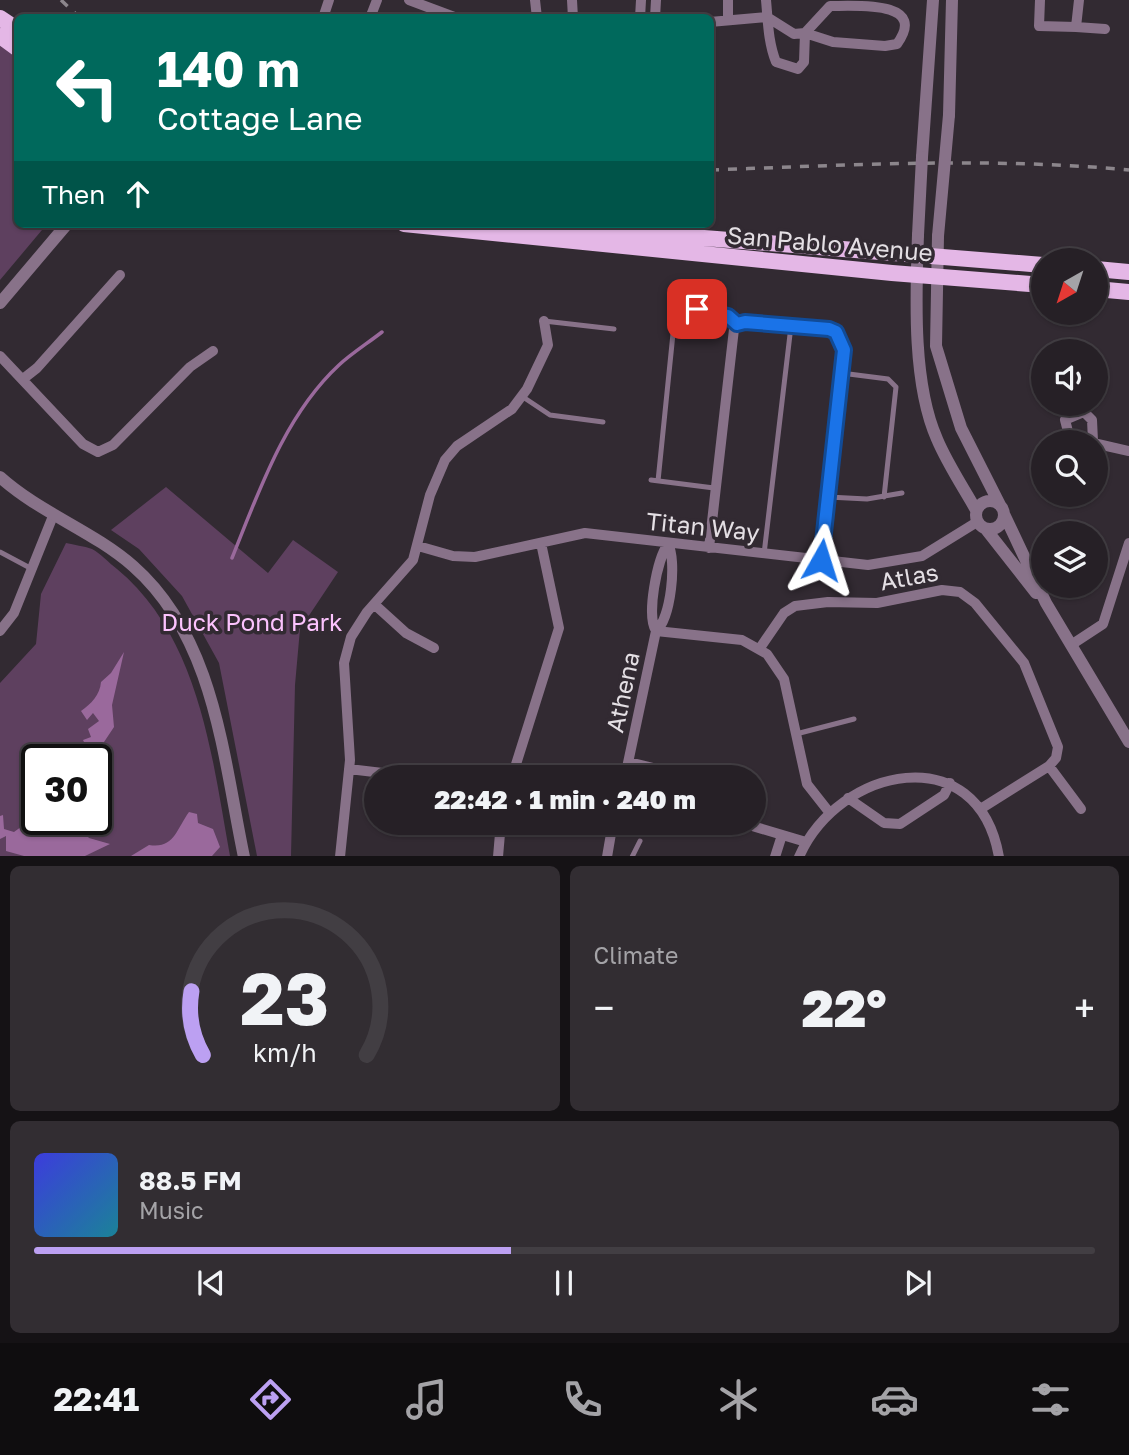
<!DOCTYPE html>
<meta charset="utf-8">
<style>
:root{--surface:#262026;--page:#322d32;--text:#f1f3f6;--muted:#a4a3a7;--line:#423e43;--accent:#bca0f2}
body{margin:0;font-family:"Golos Text",sans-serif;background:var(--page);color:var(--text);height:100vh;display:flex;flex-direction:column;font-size:26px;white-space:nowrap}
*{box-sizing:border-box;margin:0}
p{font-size:23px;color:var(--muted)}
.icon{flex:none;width:38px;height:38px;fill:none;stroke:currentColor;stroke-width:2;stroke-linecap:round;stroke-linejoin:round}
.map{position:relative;height:856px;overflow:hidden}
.panel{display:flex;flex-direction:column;gap:10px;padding:10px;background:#151215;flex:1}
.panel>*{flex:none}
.top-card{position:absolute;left:14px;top:14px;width:700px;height:214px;border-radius:10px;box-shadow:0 2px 5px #0004,0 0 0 2px var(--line);background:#00695c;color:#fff;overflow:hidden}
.needle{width:46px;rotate:219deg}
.controls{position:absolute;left:1031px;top:248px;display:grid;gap:14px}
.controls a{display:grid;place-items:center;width:77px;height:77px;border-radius:50%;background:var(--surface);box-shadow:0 2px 5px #0004,0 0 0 2px var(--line);font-size:35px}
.speed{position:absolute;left:21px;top:744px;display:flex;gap:14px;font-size:35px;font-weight:700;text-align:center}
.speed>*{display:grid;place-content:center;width:91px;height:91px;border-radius:50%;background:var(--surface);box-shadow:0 2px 5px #0004,0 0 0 2px var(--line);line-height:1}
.speed .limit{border:4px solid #111;border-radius:10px;background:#fff;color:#111}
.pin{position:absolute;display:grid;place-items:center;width:60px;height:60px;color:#fff;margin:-30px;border-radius:14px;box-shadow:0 4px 10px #0006}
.me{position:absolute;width:77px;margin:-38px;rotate:6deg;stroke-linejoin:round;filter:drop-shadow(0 0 5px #0008)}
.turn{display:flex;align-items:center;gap:24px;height:147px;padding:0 28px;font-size:32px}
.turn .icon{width:91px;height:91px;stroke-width:2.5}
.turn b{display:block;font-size:49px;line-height:60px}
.then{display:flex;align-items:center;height:66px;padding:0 28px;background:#0003;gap:14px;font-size:26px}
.big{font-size:52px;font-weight:800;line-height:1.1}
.panel .widget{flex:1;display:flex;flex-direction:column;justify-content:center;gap:10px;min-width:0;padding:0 24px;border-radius:10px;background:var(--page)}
.panel .dial{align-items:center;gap:0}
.dial svg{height:182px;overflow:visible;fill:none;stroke:var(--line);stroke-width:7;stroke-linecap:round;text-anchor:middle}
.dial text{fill:var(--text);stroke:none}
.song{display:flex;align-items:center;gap:21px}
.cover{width:84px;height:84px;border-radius:10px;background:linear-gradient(135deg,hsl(240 70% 55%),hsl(190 70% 35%))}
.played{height:7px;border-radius:4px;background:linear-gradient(90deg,var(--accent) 45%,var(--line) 45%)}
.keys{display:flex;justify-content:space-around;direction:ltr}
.heat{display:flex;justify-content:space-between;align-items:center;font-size:38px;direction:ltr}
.panel .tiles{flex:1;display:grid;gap:10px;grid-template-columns:1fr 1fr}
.widget:last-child{grid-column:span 2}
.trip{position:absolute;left:364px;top:765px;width:402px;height:70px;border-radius:35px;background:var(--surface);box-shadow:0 2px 5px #0004,0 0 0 2px var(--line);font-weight:800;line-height:70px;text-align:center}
.dock{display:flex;height:112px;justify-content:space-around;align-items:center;background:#0f0d0f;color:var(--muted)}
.dock .icon{width:49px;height:49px}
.dock .active{color:var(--accent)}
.dock b{font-size:32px;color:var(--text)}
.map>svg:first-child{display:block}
</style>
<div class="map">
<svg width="1129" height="857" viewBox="0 0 1129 857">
<rect width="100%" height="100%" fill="#322a32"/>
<path fill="#5e405f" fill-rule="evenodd" d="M0 21 17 33 18 224H47L0 280Z
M166 487 268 573 293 540 338 572 300 629 295 685 291 856H257L219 663 182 596 139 549 111 530Z
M66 543C74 545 84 546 92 549 100 553 109 563 117 569 200 638 212 757 230 856H0V683L36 644 41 594ZM37 760H96V819H37Z"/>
<path fill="#9a699c" d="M124 652 112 705 114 727 102 745V751L94 759H52L55 753 67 757 87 748 83 740 91 737 88 729 99 721 93 713 87 720 81 711C91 704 100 695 101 682L111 673Z
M37 793V819H82L78 826 89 838 110 844 85 856H24L6 851V836L0 839V816L3 815 4 829 14 832 25 824 23 819 28 813 30 797Z
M189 812 197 814 198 823 213 829 220 847 212 856H131L149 845C174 849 176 830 189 812Z"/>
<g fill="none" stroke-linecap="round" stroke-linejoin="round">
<path stroke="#9a699c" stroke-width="3.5" d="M232 558C259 491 285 415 339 365 352 353 368 343 382 332"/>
<path stroke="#887289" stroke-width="5" d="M544 321 614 329
M841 373 888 379 896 387 884 497
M523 397 550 415 603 422
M651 480 714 488
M658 481 675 314 682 307C703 309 721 310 737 324
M828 497 867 499 902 493
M0 552 32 569
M764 554 791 326
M796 734 854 719
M632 857 640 841"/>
<path stroke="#887289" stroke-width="10" d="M409 0 457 18
M535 0 537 18
M572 0 573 18
M1040 0 1039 26 1076 27 1079 0
M323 18 329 0
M370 18 377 0
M640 18 641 0
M655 18 656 0
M728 20V0
M710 22 767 17 794 34 805 33 833 42 885 46 897 44C929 0 855 6 830 6L805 33 804 62 798 69 776 62C768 42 768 21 766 0
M1076 27 1105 29
M0 356 83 444 98 452 113 445 190 367 213 351
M23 379 37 368 120 275
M1089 442 1129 451
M1071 443 1065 420 1084 412 1092 420 1093 441
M668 544C677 560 671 619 656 631 646 616 657 559 668 544Z
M418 546 453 556 475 557 585 533 868 565 922 556 977 522
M709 548 734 329 745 322 829 329 841 339 844 350 821 560
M374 604 406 633 434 648
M0 631 14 613 53 516
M1071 645 1103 624 1129 543
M760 648 784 613 795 606 828 602 877 603 942 590 960 592 975 603 1024 663 1058 747 1056 758 1049 766 982 808
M629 762 681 775
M1049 766 1081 809
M349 769 416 777
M512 777 559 628 541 543
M625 777 656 631 742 640 767 654 784 679 807 784 829 812
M848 798 884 823 900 824 944 795 950 783
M739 822 806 842
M340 857 350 760 344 663 351 637 367 612 413 560 430 495 445 460 457 446 512 409 527 389 548 345 544 321
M498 857 501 822
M607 857 613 822
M775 857 782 835
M799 857C839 766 978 737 999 857"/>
<path stroke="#887289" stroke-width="12" d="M949 115 952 0
M922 157 933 0
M918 235C916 295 912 383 937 439 947 463 963 487 976 510
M938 236 936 346 961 428 1000 505
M0 303 67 224
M0 477C40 513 93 531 133 566 215 638 223 757 244 857
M976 515a14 14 0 1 1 28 0a14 14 0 1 1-28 0Z
M1004 514 1046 603 1129 742
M985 528 1036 593"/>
<path stroke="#e4b7e6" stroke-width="16" d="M0 18 18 30
M0 36 18 49
M404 224 892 273 1043 285
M529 224 1043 265
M1096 269 1129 272
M1096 289 1129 292"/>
<path stroke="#8c868c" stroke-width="3.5" stroke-dasharray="9 9" stroke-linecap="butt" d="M61 0 80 18
M710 170C850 165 990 157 1129 170"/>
<path stroke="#887289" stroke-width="12" d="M918 235 922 157
M938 236 949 115"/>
</g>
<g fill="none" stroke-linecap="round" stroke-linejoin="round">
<g stroke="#114b97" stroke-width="18">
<path id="route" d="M697 309 728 316 737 324 745 322 829 329 836 332 844 350 821 560"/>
</g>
<use href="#route" stroke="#1a73e8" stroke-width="12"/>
</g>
<g text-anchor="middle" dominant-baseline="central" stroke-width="7" stroke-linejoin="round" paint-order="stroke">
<g font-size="24" fill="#e4dfe4" stroke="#322a32">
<text transform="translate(830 243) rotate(5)">San Pablo Avenue</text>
<text transform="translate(703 526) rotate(6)">Titan Way</text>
<text transform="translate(909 576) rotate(-10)">Atlas</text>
<text transform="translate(622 692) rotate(-78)">Athena</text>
</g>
<g font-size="24" fill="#fcc3fe" stroke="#322a32">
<text x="252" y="621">Duck Pond Park</text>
</g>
</g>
</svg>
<div class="controls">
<a><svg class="needle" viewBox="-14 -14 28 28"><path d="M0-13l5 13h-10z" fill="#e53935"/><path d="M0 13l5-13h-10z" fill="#a4a3a7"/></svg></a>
<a><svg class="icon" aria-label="sound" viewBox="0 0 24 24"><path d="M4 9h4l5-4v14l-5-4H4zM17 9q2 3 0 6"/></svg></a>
<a><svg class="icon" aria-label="search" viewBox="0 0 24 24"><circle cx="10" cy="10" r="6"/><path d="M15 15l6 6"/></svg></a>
<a><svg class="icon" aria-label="layers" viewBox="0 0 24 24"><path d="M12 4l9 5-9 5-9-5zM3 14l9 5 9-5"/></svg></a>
</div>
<div class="speed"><div class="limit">30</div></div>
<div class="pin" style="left:697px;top:309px;background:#d93025"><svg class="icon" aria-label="arrive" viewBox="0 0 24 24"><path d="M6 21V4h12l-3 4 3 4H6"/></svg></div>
<svg class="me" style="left:821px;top:560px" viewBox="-20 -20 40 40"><path d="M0-17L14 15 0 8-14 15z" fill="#1a73e8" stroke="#fff" stroke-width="4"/></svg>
<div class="trip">22:42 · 1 min · 240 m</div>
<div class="top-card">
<div class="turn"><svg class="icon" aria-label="left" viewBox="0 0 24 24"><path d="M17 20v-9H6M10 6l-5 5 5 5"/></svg><div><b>140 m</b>Cottage Lane</div></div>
<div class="then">Then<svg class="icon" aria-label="ahead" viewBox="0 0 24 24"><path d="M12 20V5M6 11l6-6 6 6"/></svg></div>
</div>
</div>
<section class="panel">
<div class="tiles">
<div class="widget dial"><svg viewBox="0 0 100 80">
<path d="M14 69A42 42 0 1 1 86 69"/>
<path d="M14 69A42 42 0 0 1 9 41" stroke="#bca0f2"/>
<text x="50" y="56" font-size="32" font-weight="700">23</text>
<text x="50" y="72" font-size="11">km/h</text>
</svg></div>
<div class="widget"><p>Climate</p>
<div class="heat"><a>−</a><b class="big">22°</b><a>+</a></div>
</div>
<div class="widget">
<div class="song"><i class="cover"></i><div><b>88.5 FM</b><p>Music</p></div></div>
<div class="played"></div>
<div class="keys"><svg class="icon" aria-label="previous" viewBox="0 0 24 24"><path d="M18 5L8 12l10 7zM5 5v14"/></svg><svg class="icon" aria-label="pause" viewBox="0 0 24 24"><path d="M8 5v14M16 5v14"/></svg><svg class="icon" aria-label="next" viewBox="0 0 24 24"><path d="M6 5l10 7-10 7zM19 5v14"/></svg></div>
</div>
</div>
</section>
<nav class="dock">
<b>22:41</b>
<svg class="icon active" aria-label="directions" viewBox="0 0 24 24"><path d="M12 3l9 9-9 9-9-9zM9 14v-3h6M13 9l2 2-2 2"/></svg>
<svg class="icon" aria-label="music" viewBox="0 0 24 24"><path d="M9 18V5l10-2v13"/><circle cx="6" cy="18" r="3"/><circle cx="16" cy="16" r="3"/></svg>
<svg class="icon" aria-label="phone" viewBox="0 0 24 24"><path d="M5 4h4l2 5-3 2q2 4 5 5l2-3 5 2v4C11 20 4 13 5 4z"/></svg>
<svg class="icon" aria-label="climate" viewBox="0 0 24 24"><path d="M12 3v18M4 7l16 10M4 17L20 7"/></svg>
<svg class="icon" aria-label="car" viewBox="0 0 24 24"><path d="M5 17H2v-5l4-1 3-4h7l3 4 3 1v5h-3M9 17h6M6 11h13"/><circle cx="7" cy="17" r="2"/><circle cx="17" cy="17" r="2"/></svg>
<svg class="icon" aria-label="filters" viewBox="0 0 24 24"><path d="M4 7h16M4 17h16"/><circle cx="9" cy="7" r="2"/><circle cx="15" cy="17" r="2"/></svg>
</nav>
